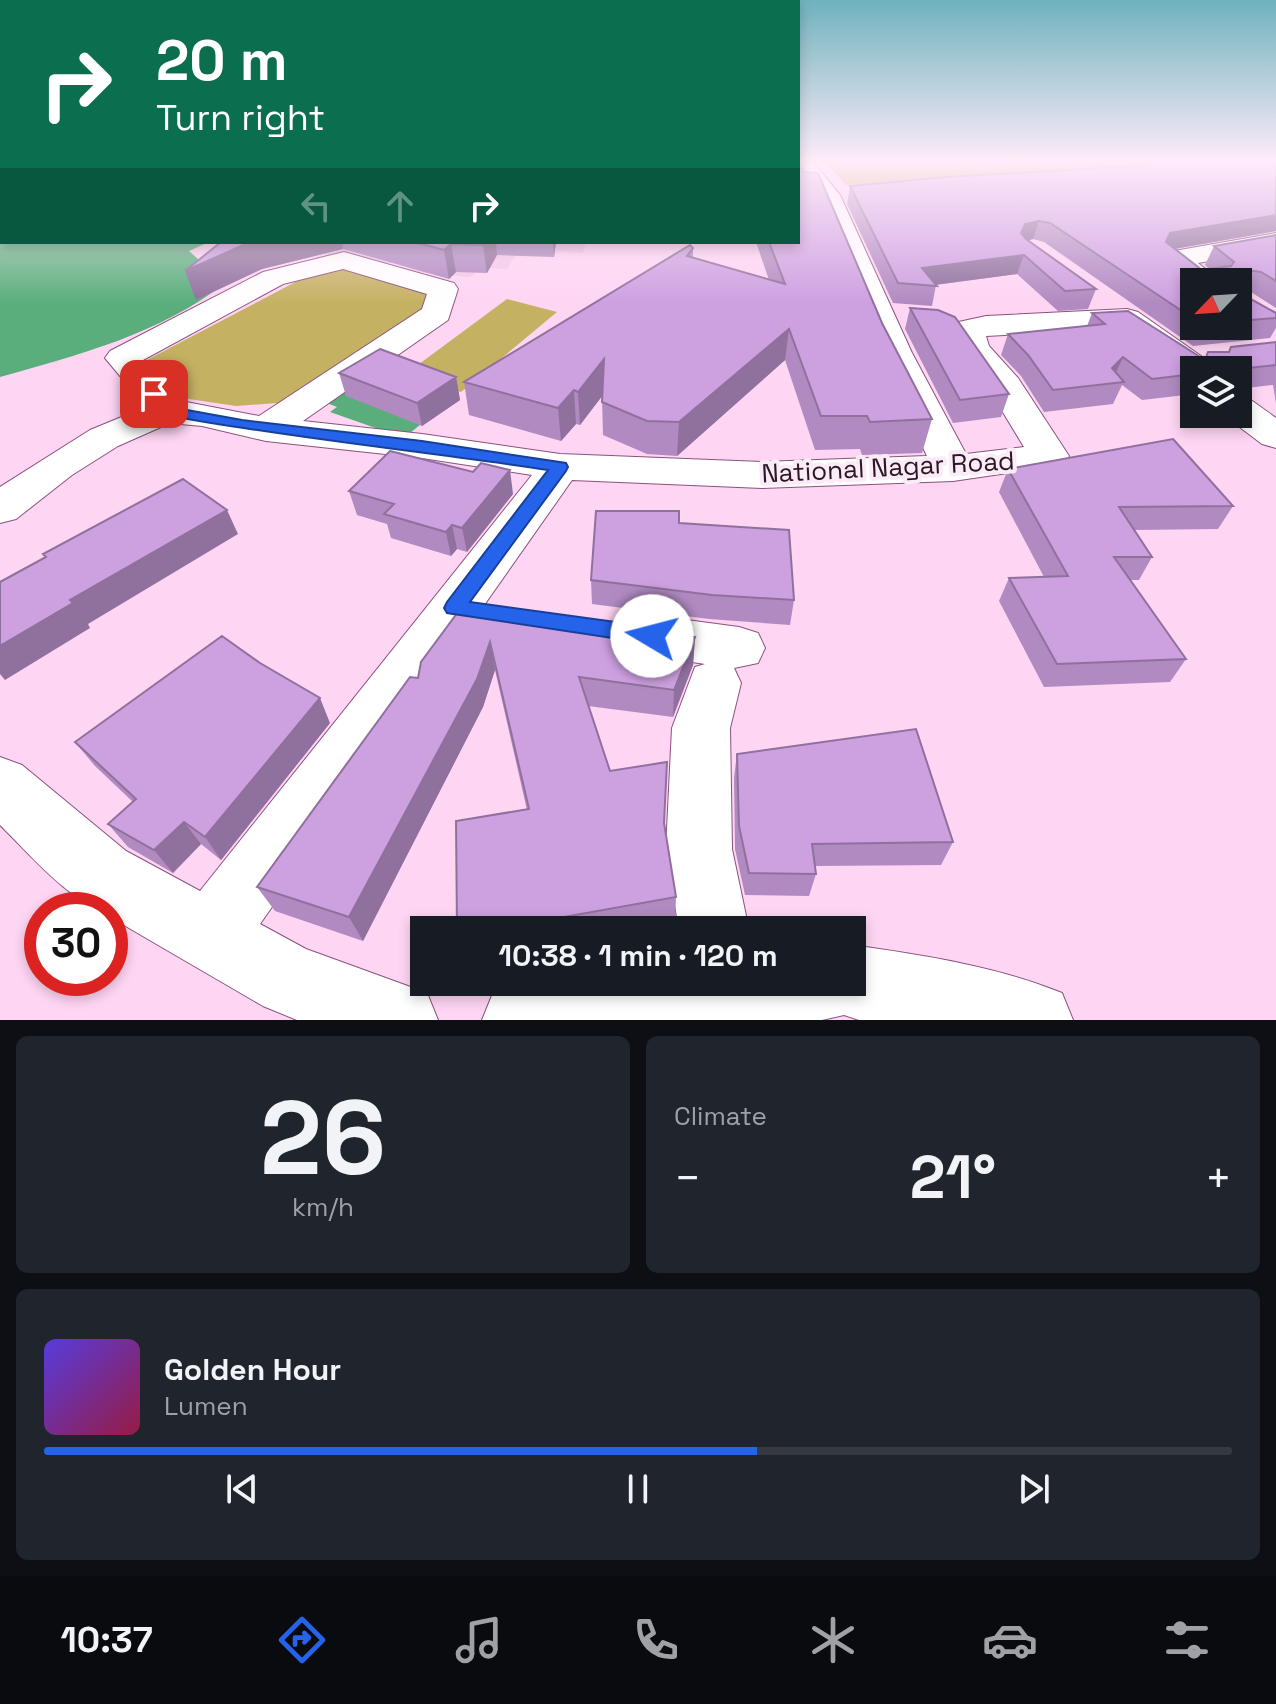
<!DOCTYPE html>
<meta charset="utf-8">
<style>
:root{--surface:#171b24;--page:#20242c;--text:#f1f3f6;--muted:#9ea1a6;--line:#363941;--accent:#2563eb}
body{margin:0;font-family:"Space Grotesk",sans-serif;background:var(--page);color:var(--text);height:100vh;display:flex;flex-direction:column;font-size:30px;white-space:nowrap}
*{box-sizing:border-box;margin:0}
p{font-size:26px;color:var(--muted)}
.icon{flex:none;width:44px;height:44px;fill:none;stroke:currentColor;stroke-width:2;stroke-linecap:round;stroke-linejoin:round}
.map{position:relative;height:1020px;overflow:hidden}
.details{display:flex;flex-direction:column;gap:16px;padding:16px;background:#0d0f14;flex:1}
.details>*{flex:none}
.guide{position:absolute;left:0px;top:0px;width:800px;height:244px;box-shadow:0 4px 12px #0003;background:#0b6e4f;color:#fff;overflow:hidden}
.needle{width:52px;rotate:245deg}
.tools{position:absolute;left:1180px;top:268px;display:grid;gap:16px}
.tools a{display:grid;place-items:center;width:72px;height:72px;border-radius:0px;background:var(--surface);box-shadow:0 4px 12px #0003;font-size:40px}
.speed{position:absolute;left:24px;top:892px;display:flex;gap:16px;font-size:40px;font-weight:700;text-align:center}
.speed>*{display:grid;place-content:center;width:104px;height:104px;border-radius:50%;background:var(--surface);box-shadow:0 4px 12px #0003;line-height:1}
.speed .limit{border:12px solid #d22;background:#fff;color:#111}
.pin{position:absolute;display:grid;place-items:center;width:68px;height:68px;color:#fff;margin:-34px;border-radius:16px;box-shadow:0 4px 12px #0006}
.me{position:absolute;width:88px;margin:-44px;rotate:278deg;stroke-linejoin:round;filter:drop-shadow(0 0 6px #0008)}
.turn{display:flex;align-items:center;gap:28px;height:168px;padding:0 24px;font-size:36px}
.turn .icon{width:104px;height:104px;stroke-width:2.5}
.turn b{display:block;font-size:56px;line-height:68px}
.lanes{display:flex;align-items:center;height:76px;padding:0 24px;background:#0003;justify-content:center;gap:40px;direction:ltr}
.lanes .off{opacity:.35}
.big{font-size:60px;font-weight:600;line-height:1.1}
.details .widget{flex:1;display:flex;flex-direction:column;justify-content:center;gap:12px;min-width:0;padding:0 28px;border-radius:12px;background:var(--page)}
.details .dial{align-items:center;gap:0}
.dial b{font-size:104px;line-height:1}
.song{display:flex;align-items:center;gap:24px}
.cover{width:96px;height:96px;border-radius:12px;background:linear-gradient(135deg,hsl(250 70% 55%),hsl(340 70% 35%))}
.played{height:8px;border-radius:4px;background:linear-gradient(90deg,var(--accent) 60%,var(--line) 60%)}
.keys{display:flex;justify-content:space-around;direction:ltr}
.heat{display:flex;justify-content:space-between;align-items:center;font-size:44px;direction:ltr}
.details .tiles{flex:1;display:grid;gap:16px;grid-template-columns:1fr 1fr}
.widget:last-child{grid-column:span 2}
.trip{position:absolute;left:410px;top:916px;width:456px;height:80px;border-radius:0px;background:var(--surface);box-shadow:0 4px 12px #0003;font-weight:600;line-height:80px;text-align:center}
.menu{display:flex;height:128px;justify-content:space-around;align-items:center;background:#090b0e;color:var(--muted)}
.menu .icon{width:56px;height:56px}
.menu .selected{color:var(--accent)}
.menu b{font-size:36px;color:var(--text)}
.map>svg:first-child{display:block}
</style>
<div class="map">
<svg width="1276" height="1020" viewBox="0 0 1276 1020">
<rect width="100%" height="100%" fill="#fed5f3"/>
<path fill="#f4c7e8" d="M342 242H586L583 253 519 249 507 269 478 267 474 275 468 277 406 271 412 263H377L323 256Z"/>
<path fill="#c5b162" d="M824 161H1158L1172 169 846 185Z
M324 267 364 268 425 286 439 304 291 402 236 406 189 399 157 383 143 362Z
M507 299 557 312 461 392 407 373Z"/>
<path fill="#59ae7c" d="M0 222 2 242H209L189 251 225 283C160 334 78 355 0 377Z
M363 373 443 406 404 438 330 412 337 407 319 400Z"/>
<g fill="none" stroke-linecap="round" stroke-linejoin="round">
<g stroke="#8c517e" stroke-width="2">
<path id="minor" d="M798 161H812L840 195 912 353 966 454 1024 447 990 391 960 353 950 330 954 323 986 316 1127 309 1138 312 1211 363 1217 370H1194V379L1187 377 1120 329 986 336 989 346 1018 378 1069 456 1063 465 953 481 762 488 572 480 260 924 306 949 427 993 438 1020H297L263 1006 110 917V910C76 910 25 849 0 825V757L22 765 126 851 200 891 532 475 422 458 266 441 202 426 170 423 118 446 72 475 16 519 0 523V487L90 430 146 407 105 358 110 351 263 272 344 252 454 283 458 289 448 320 303 421 422 434 560 454 762 462 927 456 878 353 817 197 798 177ZM343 269 427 294 422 309 259 416 181 401 143 360 283 284Z
M2 175V189L0 190V176Z
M1276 233V249L1198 263 1221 282H1194V287L1160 259 1164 253 1174 251Z
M1238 397 1251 400 1276 418V448L1262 444 1225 416 1238 414Z
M634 613 739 627 758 633 765 648 758 663 734 668 741 683 730 728 732 849 749 930H679L666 849 672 728 695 667 705 664 634 653 616 647 608 633 616 619Z
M852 945C922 955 996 966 1062 993L1073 1020H859L844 1015 822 1020H482L493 993 520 982H852Z"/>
</g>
<use href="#minor" fill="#fff" fill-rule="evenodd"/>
</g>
<path fill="#b08ac1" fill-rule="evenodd" d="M1185 161H1262L1272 164 1265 161H1276V231L1175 249 1202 270 1209 269 1205 265 1214 246 1276 235V308L1251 292 1247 291V297L1276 313V328L1270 338 1193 346 1044 242 1033 239 1028 240 1096 289 1088 309 1058 311 1017 274 936 285 932 306 893 303 847 204 850 186 1188 163ZM1194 282H1238V326H1194Z
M221 242H556L554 257 497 255 487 273 456 272 449 279 343 249 262 269 196 300Z
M756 242H798L882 323 932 419 922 453 862 455 860 449 815 450 785 360 677 456 647 454 603 435 602 396 580 425 576 424 561 441 469 415 464 382 693 248V258L769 280Z
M910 308 1009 394 1001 417 953 423 905 329Z
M1092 313 1204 360 1208 352H1229L1276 342V403L1273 385 1238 389V370H1194V394L1142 400 1122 385 1113 404 1044 412 1021 376 1001 355 1008 334 1087 326Z
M339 373 456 377 460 400 422 426 346 396Z
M1008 469 1233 506 1218 529 1134 530 1152 557 1139 580H1130L1186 659 1170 682 1044 687 999 601 1009 578 1044 577 999 492Z
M349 491 513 494 467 552 457 549 451 556 391 538 387 524 357 515Z
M679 523 794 600 790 625 709 619 592 604 591 580Z
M695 637 693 665 673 717 588 706 610 771 664 824 676 897 675 921 626 930H457L527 810 495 670 483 707 363 941 275 911 257 887 418 678 421 662Z
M330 723 221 860 201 844 173 873 128 847 108 824 133 802 95 766 75 742Z
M737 754 953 842 941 865 815 866 816 874 809 896 745 895 735 849 734 778Z"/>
<path fill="#90709d" d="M1276 215V231L1162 251 1170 233Z
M1039 221 1033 239 1020 242 1025 224Z
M250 242H342L343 249 262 269 196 300 185 271Z
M485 242H496L497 255 487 273 483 245Z
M553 242H556L554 257Z
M451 244 456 272 449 279 444 250Z
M1024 255 1017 274 932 285 922 268Z
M789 329 785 360 677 456 679 422Z
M1123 357 1113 379 1112 368Z
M604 359 606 391 580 425 578 392Z
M456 377 460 400 422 426 417 403Z
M574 390 576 424 561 441 558 408Z
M510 470 513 494 467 552 462 528Z
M227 510 238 534 88 624 90 628 5 680 0 674V646L70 600Z
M452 525 457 549 451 556 446 532Z
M695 637 693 665 673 717 674 690Z
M490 642 495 670 483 707 363 941 349 917Z
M320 698 330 723 221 860 205 837Z
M184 822 201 844 173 873 154 850Z"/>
<path fill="#cda0e0" stroke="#90709d" stroke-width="2" d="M798 161 804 172 818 173 882 323 932 419 870 422 867 416H821L789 329 679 422 647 421 602 402 604 359 578 392 574 390 558 408 464 382 690 245 693 248 687 256 785 284 769 242H798Z
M1223 161H1262L1276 165V215L1170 233 1166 242 1202 270 1231 266 1234 262 1214 246 1276 235V281L1261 272 1246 270 1247 297 1276 313V318L1238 321V282H1194V319L1050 223 1039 221 1025 224 1021 233 1026 239 1096 289 1065 291 1024 255 922 268 937 286 898 283 850 186 946 177Z
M221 242H250L185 271Z
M414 242H485L483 245 451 244 444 250Z
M910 308 938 310 955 317 1009 394 960 400Z
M1128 311 1205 360 1208 352H1229L1231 347 1276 342V365L1228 370H1194V374L1152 379 1123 357 1112 368 1124 382 1053 390 1028 355 1008 334 1105 324 1092 313Z
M380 349 456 377 417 403 339 373Z
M1173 439 1233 506 1119 507 1152 557H1114L1186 659 1057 664 1009 578 1068 576 1008 469Z
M390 451 473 472 481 463 510 470 462 528 452 525 446 532 384 514 394 504 349 491Z
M183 479 227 510 70 600 73 603 0 646V582L46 557 43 554Z
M596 511H679V523L789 530 794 600 712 595 591 580Z
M508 611 695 637 674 690 579 677 610 771 667 762 664 823 676 897 491 930H457L456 821 529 809 490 642 477 679 349 917 257 887 410 677 418 678 421 662 458 612Z
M222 636 260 663 320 698 205 837 184 822 154 850 108 824 136 799 75 742Z
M916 729 953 842 812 844 816 874 749 873 739 826 737 754Z"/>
<linearGradient id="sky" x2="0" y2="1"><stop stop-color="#6fb2bd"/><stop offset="0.53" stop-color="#ffecfa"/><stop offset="1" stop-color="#ffecfa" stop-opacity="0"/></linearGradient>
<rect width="1276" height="304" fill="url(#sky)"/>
<path fill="#2563eb" stroke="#184099" stroke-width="2" d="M154 389 160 390 176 408 242 420 422 441 566 463 568 467 566 471 470 602 652 627 659 630 663 636 659 641 652 644 447 613 444 608 447 602 548 470C423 451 296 439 171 416L165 415 147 394Z"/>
<g text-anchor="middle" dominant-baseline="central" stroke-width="8" stroke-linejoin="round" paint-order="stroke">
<g font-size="26" fill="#2e1629" stroke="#faecf6">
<text transform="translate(888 467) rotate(-3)">National Nagar Road</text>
</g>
</g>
</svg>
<div class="tools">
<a><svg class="needle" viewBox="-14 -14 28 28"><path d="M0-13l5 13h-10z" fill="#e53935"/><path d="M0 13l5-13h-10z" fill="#9ea1a6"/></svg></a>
<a><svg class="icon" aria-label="layers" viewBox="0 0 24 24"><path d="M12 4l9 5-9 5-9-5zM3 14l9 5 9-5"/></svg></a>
</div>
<div class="speed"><div class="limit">30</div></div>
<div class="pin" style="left:154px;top:394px;background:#d93025"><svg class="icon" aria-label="arrive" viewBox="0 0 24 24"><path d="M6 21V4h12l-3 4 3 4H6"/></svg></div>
<svg class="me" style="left:652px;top:636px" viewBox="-20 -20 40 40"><circle r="19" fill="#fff"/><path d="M0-13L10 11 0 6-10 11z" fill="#2563eb"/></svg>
<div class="trip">10:38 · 1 min · 120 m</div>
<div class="guide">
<div class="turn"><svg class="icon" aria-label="right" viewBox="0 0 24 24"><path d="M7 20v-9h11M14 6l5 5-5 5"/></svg><div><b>20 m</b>Turn right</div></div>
<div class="lanes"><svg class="icon off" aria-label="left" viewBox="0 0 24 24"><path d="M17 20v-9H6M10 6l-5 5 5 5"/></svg><svg class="icon off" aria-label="ahead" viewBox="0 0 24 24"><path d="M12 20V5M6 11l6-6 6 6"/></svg><svg class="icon" aria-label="right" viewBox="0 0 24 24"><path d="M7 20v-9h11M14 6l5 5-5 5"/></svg></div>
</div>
</div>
<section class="details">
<div class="tiles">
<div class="widget dial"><b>26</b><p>km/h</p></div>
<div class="widget"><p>Climate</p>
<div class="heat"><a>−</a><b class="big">21°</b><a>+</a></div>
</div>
<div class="widget">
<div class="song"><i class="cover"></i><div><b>Golden Hour</b><p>Lumen</p></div></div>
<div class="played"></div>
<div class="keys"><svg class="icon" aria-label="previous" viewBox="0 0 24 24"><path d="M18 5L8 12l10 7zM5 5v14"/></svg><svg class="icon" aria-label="pause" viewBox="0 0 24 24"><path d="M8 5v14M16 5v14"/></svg><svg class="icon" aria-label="next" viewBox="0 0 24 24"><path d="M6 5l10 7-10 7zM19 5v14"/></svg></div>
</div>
</div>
</section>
<nav class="menu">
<b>10:37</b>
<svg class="icon selected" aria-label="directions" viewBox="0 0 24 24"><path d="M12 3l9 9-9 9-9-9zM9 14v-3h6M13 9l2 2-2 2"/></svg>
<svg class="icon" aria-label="music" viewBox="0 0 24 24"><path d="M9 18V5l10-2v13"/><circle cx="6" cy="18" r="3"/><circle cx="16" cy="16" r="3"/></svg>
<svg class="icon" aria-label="phone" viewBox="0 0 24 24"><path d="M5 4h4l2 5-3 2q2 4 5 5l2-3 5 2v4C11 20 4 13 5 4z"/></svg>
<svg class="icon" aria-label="climate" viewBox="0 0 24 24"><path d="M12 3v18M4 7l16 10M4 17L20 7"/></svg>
<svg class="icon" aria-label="car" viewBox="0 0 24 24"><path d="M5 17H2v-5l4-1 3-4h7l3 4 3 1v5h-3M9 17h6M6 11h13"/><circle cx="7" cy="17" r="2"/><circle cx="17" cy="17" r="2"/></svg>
<svg class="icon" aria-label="filters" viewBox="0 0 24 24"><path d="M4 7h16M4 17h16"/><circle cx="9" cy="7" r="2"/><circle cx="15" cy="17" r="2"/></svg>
</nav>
